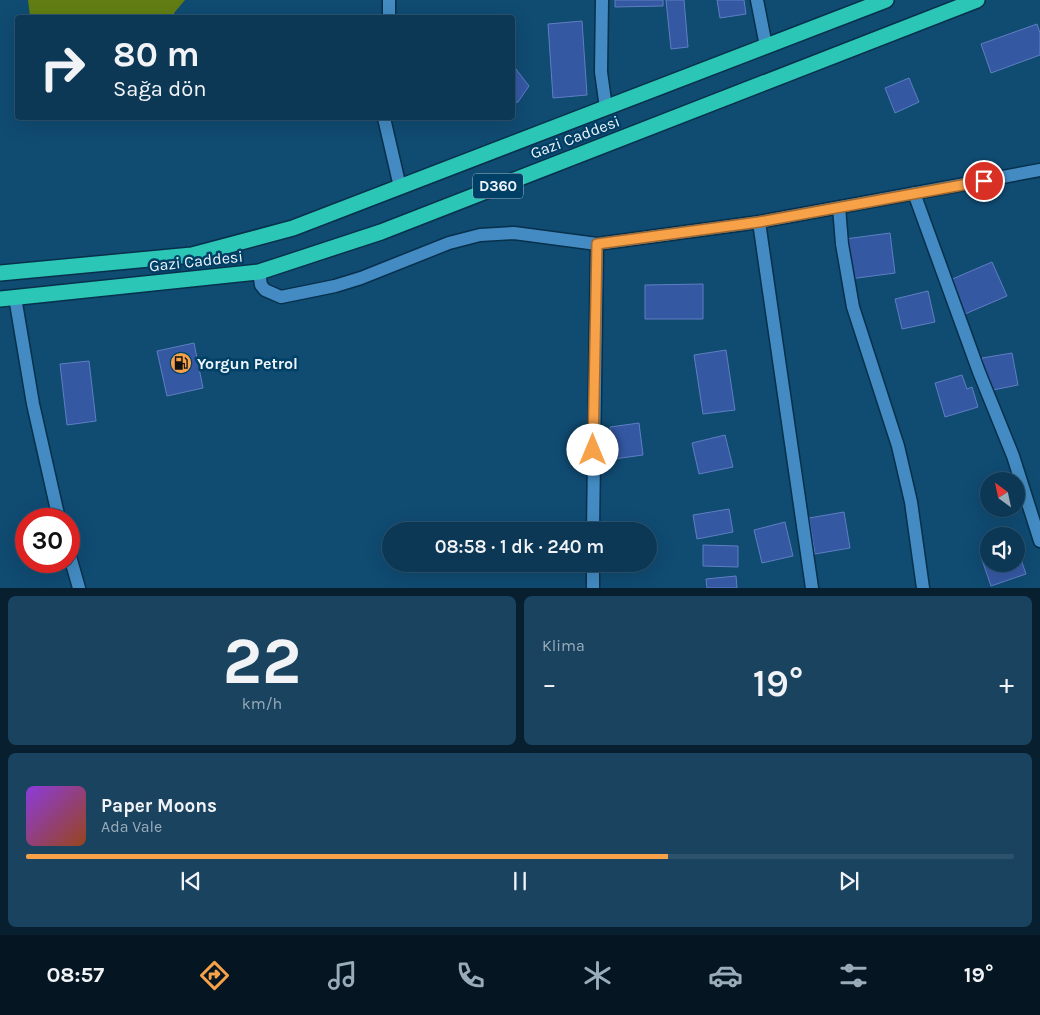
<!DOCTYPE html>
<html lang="tr">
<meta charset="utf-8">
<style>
:root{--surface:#0c3856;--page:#1a4360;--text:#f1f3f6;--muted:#9aacb9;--line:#2c526c;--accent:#f7a149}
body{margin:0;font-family:Karla,sans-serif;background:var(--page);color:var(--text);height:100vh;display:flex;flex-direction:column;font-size:19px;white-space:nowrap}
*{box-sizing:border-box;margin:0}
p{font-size:16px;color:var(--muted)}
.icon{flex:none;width:28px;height:28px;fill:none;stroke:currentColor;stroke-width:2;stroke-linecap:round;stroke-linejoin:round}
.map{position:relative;height:588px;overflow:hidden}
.drawer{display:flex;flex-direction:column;gap:8px;padding:8px;background:#071f2f;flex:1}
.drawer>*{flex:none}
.guide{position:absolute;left:15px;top:15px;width:500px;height:105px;border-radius:5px;box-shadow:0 5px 20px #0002,0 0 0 1px var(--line);background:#0c3856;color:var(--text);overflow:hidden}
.needle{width:32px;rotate:327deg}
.buttons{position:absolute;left:980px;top:472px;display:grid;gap:10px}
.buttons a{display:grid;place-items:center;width:45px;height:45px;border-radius:50%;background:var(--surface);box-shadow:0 5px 20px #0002,0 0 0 1px var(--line);font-size:25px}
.speed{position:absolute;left:15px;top:508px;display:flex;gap:10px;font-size:25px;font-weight:700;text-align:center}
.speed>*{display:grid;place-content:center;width:65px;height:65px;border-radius:50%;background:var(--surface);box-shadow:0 5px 20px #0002,0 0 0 1px var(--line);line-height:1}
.speed .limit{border:8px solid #d22;background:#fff;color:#111}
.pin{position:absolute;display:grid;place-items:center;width:42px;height:42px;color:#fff;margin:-21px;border:2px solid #fff;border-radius:50%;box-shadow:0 1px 5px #0007}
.me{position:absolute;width:55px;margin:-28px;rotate:0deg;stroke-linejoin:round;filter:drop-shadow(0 0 4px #0008)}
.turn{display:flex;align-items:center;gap:18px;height:105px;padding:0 15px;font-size:22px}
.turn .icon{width:65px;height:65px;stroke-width:2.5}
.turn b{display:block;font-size:35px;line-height:42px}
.big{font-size:38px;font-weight:600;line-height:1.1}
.drawer .tile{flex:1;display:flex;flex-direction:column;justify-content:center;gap:8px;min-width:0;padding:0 18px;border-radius:8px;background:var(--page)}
.drawer .dial{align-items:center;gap:0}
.dial b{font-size:65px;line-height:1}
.song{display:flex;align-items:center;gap:15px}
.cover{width:60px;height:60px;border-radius:8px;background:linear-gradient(135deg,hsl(270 70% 55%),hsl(20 70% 35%))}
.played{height:5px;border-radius:2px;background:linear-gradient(90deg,var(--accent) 65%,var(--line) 65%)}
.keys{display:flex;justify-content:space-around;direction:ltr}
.heat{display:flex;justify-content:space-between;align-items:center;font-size:28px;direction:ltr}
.drawer .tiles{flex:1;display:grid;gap:8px;grid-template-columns:1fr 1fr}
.tile:last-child{grid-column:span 2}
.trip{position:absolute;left:382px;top:522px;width:275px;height:50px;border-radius:25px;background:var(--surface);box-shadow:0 5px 20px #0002,0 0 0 1px var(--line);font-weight:600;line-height:50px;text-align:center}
.dock{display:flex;height:80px;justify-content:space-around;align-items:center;background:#051622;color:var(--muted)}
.dock .icon{width:35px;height:35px}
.dock .selected{color:var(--accent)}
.dock b{font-size:22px;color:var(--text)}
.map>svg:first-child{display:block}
</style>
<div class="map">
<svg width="1040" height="588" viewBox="0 0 1040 588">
<rect width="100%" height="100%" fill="#104b72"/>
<path fill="#627d13" d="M28 0H185L174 13 175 18 30 17Z"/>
<path fill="#3558a3" stroke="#5e7fc2" d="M615 0H663V6L615 7Z
M666 0H684L688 47 671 49Z
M717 0H744L746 14 720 18Z
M582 21 587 95 553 98 548 24Z
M1037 24 1040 33V55L991 73 981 44Z
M512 64 529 86 518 102 512 103Z
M909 78 919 102 895 113 885 88Z
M890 233 895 273 850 279 845 239Z
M992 262 1007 296 965 314 950 280Z
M703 284V319H645V285Z
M928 291 935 322 902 329 895 299Z
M194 343 203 388 167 396 157 351Z
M726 350 735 410 703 414 694 355Z
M1012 353 1018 385 988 391 982 358Z
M89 361 96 421 67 425 60 364Z
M962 375 967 389 972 387 978 407 945 417 935 383Z
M639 423 643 455 614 459 610 427Z
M725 435 733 467 699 474 692 443Z
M729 509 733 532 697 539 693 515Z
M844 512 850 548 815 554 809 518Z
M785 522 793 556 762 563 754 530Z
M703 545 738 546V567L703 566Z
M1016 545 1026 574 991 586 981 557 989 554V564H1016Z
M736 576 737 588H707L706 579Z"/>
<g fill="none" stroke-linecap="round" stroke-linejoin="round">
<g stroke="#07304b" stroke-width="15">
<path id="minor" d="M602 0 601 72 606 108
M757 0 766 46
M389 18V0
M384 118 400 187
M914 193 979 372 1013 456 1040 541
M839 207 842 244 853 307 898 446 911 502 923 588
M759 222 812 588
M259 272 261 285 265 290 281 297 335 286 361 278 449 243 480 235 514 233 597 244 759 222 1040 170
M15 297 33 404 59 519
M593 531 597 244
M69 553 79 588
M593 564V588"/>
</g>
<g stroke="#07304b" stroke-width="18">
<path id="highway" d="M0 273 192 255 293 228 886 0
M0 299 259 272 381 232 977 0"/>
</g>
<use href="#minor" stroke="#438bc2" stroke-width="12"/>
<use href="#highway" stroke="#2bc6b5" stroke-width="15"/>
</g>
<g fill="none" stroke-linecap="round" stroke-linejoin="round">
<g stroke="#a1692f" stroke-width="12">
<path id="route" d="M593 450 597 244 759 222 984 181"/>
</g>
<use href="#route" stroke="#f7a149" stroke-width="9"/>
</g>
<defs>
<g id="fuel-disc" transform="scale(1.125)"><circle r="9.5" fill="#f7a149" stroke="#004066"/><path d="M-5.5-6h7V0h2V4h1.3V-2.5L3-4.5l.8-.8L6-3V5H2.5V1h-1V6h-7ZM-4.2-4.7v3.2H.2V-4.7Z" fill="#111"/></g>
</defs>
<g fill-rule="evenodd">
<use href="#fuel-disc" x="181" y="363"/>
</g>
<g text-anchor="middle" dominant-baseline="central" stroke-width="5" stroke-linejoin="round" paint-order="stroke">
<rect fill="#004066" stroke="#a6bece" stroke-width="1" x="473" y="173.5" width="50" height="25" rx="4"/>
<g font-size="15" font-weight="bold" fill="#edf4fa">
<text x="498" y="186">D360</text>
</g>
<g font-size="16" fill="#edf4fa" stroke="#004066">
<text transform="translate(575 137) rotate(-21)">Gazi Caddesi</text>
<text transform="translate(196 261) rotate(-6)">Gazi Caddesi</text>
</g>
<g font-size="16" font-weight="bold" fill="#edf4fa" stroke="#004066" text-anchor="start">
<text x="197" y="363">Yorgun Petrol</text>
</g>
</g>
</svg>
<div class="buttons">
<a><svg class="needle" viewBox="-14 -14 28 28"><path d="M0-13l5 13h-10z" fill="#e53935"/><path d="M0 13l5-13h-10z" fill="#9aacb9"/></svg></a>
<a><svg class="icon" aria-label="sound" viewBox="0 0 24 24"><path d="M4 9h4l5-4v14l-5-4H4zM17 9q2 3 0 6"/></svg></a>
</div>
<div class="speed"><div class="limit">30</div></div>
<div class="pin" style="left:984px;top:181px;background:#d93025"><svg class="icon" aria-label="arrive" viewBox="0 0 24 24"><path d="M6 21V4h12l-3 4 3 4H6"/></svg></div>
<svg class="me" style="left:593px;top:450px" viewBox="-20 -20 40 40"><circle r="19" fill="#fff"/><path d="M0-13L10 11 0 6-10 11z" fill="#f7a149"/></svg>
<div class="trip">08:58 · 1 dk · 240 m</div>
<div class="guide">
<div class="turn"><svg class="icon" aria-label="right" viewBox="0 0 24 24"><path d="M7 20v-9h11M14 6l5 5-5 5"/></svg><div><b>80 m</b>Sağa dön</div></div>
</div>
</div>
<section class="drawer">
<div class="tiles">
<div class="tile dial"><b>22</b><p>km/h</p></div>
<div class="tile"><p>Klima</p>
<div class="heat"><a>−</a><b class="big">19°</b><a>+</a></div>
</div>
<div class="tile">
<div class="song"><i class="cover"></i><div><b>Paper Moons</b><p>Ada Vale</p></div></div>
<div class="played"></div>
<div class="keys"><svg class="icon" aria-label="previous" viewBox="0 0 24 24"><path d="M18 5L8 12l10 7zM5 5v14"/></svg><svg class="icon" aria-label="pause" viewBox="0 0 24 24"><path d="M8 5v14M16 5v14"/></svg><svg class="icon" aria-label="next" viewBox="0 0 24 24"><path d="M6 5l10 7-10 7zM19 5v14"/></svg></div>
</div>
</div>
</section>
<nav class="dock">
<b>08:57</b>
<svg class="icon selected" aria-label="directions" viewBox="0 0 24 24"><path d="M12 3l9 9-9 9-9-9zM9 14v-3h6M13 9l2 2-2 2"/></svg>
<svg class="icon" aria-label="music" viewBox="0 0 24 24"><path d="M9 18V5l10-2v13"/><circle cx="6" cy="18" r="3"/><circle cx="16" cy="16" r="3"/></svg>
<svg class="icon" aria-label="phone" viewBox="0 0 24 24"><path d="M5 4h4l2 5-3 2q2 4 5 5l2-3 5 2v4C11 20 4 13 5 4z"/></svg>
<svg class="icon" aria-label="climate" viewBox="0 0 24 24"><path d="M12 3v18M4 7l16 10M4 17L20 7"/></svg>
<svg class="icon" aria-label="car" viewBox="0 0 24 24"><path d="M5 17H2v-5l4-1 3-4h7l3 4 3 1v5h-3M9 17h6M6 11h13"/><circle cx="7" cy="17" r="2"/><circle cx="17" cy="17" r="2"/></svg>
<svg class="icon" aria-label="filters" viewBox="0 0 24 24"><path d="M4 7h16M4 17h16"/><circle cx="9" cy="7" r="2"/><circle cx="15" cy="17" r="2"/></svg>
<b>19°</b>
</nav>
